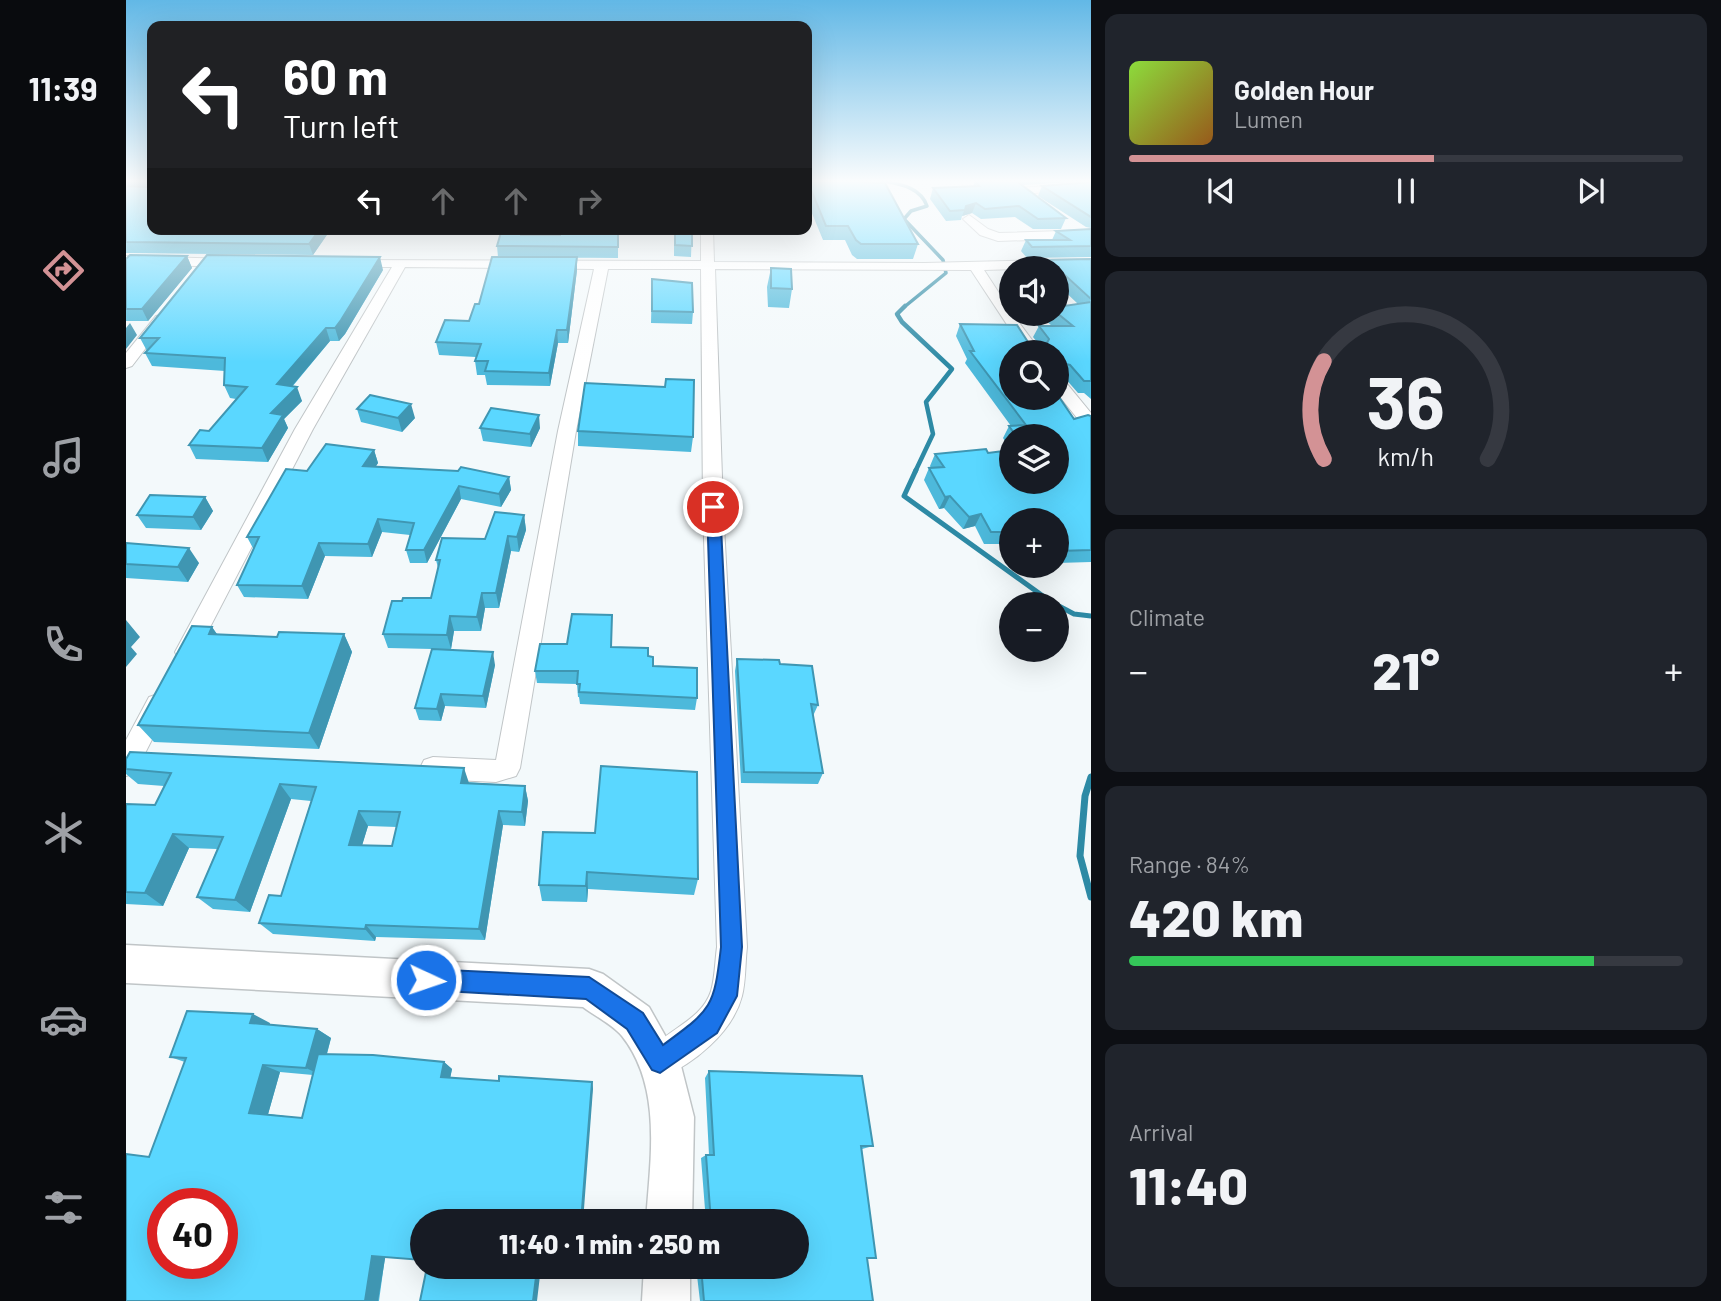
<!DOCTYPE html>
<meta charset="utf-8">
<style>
:root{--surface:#171b24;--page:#20242c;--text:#f1f3f6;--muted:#9ea1a6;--line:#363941;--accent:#d39295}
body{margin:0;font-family:Barlow,sans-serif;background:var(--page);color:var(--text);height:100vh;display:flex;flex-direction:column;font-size:26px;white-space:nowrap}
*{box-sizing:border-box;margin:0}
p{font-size:23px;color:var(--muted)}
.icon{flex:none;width:38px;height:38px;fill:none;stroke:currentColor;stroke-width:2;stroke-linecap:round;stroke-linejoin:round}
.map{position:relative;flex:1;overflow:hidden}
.side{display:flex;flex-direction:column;gap:14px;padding:14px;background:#0d0f14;width:630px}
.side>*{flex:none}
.guide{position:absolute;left:21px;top:21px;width:665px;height:214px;border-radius:14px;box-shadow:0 7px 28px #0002;background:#202124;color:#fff;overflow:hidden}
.fabs{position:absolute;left:873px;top:256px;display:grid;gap:14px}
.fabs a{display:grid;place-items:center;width:70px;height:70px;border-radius:50%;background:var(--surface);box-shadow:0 7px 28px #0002;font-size:35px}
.speed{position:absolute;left:21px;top:1188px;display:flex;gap:14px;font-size:35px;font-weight:700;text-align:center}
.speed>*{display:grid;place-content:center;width:91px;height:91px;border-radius:50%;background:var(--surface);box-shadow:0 7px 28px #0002;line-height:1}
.speed .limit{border:10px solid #d22;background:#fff;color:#111}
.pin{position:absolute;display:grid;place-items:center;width:60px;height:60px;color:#fff;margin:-30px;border:4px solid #fff;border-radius:50%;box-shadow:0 2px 7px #0007}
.me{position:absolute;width:77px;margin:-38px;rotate:93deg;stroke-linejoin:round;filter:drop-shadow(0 0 5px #0008)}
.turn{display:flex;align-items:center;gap:24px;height:147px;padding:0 21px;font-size:32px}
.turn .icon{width:91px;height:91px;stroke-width:2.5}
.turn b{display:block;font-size:49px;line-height:60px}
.lanes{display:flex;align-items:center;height:66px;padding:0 21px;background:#0003;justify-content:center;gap:35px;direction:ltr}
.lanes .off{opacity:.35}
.big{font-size:52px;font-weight:800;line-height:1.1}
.side .card{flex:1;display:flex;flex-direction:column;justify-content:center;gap:10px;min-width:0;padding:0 24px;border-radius:14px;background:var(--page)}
.side .dial{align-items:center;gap:0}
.dial svg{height:182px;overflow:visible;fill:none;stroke:var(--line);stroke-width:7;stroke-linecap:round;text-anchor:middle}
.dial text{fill:var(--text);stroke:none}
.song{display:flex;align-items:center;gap:21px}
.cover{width:84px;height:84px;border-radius:10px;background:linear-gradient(135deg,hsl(90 70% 55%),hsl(30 70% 35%))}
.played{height:7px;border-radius:4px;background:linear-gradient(90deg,var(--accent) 55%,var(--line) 55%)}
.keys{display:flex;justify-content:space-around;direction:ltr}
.heat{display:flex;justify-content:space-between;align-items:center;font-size:38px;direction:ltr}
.charge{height:10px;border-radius:5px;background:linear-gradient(90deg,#34c759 84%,var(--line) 0)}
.trip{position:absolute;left:284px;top:1209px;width:399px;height:70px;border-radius:35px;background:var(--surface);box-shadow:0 7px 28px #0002;font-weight:800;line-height:70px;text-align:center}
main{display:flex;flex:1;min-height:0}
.dock{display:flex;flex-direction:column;width:126px;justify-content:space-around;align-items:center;background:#090b0e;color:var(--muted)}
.dock .icon{width:49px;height:49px}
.dock .current{color:var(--accent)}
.dock b{font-size:32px;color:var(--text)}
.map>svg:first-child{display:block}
</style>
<main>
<nav class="dock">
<b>11:39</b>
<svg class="icon current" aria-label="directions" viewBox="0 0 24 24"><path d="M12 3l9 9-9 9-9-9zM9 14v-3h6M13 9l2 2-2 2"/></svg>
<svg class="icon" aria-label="music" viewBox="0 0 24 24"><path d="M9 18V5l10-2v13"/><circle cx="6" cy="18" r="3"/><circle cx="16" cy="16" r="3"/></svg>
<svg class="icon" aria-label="phone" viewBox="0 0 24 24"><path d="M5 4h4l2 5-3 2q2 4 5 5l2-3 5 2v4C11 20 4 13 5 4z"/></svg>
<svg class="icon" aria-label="climate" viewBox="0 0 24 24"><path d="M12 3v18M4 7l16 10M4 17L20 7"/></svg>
<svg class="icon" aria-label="car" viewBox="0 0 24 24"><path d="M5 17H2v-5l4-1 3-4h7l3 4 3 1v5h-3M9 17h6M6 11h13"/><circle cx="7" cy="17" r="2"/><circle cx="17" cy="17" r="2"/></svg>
<svg class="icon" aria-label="filters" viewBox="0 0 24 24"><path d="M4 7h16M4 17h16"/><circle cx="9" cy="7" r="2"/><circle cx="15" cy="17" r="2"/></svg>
</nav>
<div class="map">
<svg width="965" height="1301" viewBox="0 0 965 1301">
<rect width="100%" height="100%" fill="#f3f9fb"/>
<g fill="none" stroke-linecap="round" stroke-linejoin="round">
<path stroke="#2d8aa5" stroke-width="3.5" d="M754 180C772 184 794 186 801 206L785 211 778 219 817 260 820 273 777 308"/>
<path stroke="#2d8aa5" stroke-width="4.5" d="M779 306 771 314 776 322 826 369 800 402 807 434 789 472"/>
<path stroke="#2d8aa5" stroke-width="5" d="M790 470 778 496 928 604
M931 605 948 614 965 616"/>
<path stroke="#2d8aa5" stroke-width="7" d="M965 777 959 796 954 856 965 897"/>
<g stroke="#c0c5c7" stroke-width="2">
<path id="minor" d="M965 183V189L893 194 887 191 893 188Z
M843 215 862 229 873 233 965 230V238L872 241 854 235 837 219Z
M575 229H587L588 262 799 263 965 259V267L858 270 886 313 915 352H899L845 270 589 269 597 507 621 947C619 963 620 980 616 996 607 1032 567 1065 534 1078L522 1074 518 1062C530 1031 574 1025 585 991 589 978 589 961 591 947L577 507 575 269H482L450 431 394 768 390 776 370 782 307 779 298 776 294 768 298 760 307 757 370 760 432 431 468 269 279 267 187 429 68 658 60 661 52 658 49 652 169 429 266 267H227L220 263 222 260 575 261Z
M0 256 105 259 112 263 105 267 0 264Z
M35 315 42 319 6 366 0 368V353L30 316Z
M931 377 937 379 965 413V429L959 428 931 393Z
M32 694 41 697 44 704 9 773 0 776V740L23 697Z"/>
</g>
<g stroke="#c0c5c7" stroke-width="3">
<path id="tertiary" d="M0 945 463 969 477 974 523 1007 554 1062 568 1117 566 1222H520C524 1160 537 1088 496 1036 487 1025 469 1016 457 1007L0 983Z
M518 1267H564V1301H516Z"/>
</g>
<use href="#minor" fill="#fff" fill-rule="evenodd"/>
<use href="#tertiary" fill="#fff" fill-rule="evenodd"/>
</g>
<path fill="#4db9db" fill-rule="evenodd" d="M0 180H26L205 229 187 255 0 253V186L22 187 0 186Z
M681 180 736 182 792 244 787 259H731L726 255 719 240H697L683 206H681Z
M853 180H965V181L896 185 940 218 935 229H907L889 217 855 219 846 213 836 216 835 220 820 221 804 199 807 188 847 186 849 181H854Z
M965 182V228L960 227 912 196 916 186Z
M492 229V258L372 257 371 246 396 235H434Z
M548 229H566L565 257 548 256Z
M965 229V257L901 258 895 251 900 240H926L930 231Z
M61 256 66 268 22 321H0V259Z
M451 257V270L442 343H432L424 386 361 385 359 375H351L349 361 350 357 313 355 310 342 343 321 353 304Z
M965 259V399L958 393H952L938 377 935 376V381L931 388V352H886L948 419 965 416V562L931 563V520H886V544H858L849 526 837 529 818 508 813 509 798 480 803 468H805L804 466 809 454 862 453 885 450 877 438 883 426H885L839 363 841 359 830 336 834 324 902 342H911L907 337 913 326H926L918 319 921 313H931L952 304 931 284V268H913L917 260ZM886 436H931L886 481Z
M645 268 666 289 663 308 642 307 641 287Z
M257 270 219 334 213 341H204L166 387 176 401 158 419 162 428 142 462 70 459 63 445 83 431 110 399 104 398 98 385 99 371 26 366 19 353 21 351 14 338Z
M526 279 567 312 566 324 525 323Z
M231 409 289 418 276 432 235 422Z
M354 428H414L405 447 357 441Z
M452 431 567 437 565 452 452 446Z
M248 450 252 463 249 467 383 477 385 490 375 507 335 499 301 563H284L280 550 284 535 256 532 246 557 199 556 182 599 118 597 111 585 128 550 121 537 181 471Z
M79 497 87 511 75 530 20 528 11 515Z
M398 515 400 530 393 552 385 551 373 608H359L355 631H328L325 649 369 665 360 708 319 706 315 721 293 720 289 708 306 649 262 648 257 634 276 601 305 598 312 568 310 560 359 539Z
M0 543 73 563 62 582 0 578Z
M901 565H929L927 568 902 567Z
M86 627 91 634 151 637 218 634 226 652 193 749 28 742 12 725Z
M485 647 522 656 527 666 571 698 569 710 454 704 453 697H452L451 684 411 683 409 671Z
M611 659 654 664 692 705 687 716 697 773 692 784 615 783 609 671Z
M0 759 399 786 402 801 399 826 377 825 359 940 250 937 249 941 147 934 133 923 155 896 185 801 165 799 124 912 87 909 71 897 91 849 63 848 37 906 0 904V804L29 805 38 786 12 784 0 774ZM242 826 271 827 266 846 236 845Z
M417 832 572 879 568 895 462 889 461 902 416 901 413 885Z
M144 1023 143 1025 191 1029 205 1038 201 1054 318 1062 326 1069 324 1078 373 1081 466 1082 467 1089 259 1257 253 1301H0L23 1157 59 1062 44 1057ZM154 1072 187 1075 176 1118 142 1114Z
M583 1071 747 1146 736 1149 741 1258 747 1301H574L570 1267H670V1222H580L575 1158 580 1155H583L579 1078Z"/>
<path fill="#3f96b2" d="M850 203 846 213 836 216 840 206Z
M194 229H205L187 255 183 244Z
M61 256 66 268 22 321 16 309Z
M254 257 257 270 219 334 213 341 209 328Z
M451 257V270L442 343 441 330Z
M4 323 11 335 0 349V328Z
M200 328 204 341 156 398 151 384Z
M431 330 432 343 424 386 423 373Z
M171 387 176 401 158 419 162 428 142 462 136 448 145 413Z
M285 404 289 418 276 432 272 418Z
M413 415 414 428 405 447 404 434Z
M248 450 252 463 242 479 237 466Z
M383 477 385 490 375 507 373 494Z
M333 486 335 499 301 563 298 550Z
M824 496 818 508 813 509 819 497Z
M79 497 87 511 75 530 67 517Z
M855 514 849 526 837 529 843 517Z
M398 515 400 530 393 552 391 537Z
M252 519 256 532 246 557 242 544Z
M382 536 385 551 373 608 370 593Z
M193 543 199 556 182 599 176 586Z
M63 548 73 563 62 582 52 567Z
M356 593 359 608 355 631 351 617Z
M324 616 328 631 325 649 321 635Z
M0 620 14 637 5 647 11 654 0 667Z
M86 627 98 645 83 634Z
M218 634 226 652 193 749 183 733Z
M367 652 369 665 360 708 357 696Z
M315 694 319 706 315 721 311 709Z
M338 768 343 783H335Z
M154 784 165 799 124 912 109 900Z
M399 786 402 801 399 826 396 812Z
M233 811 242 826 232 859 223 845Z
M373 811 377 825 359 940 353 929Z
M47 834 63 848 37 906 19 893Z
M461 872 462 889 461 902 460 886Z
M240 925 250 937 249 941 239 929Z
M127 1014 144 1023 141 1032 124 1023Z
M191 1029 205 1038 195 1075 180 1068Z
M318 1062 326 1069 323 1084 315 1077Z
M137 1065 154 1072 141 1118 123 1113Z
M466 1082 467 1089 457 1222H455Z
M260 1253 252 1301H239L246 1256Z
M415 1267 411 1301H407L411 1269Z"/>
<path fill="#5ad7ff" stroke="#3f96b2" stroke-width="2" fill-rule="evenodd" d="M24 180H26V229H194L183 244 0 242V186L21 187 24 185Z
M681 180H735L736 182 759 183 792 244H735L730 240 722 226H700L686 192H681Z
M868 180H889L940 218 912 219 893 206 859 209 850 203 840 206 839 210 824 211 807 188 853 186 849 181H869Z
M965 182V217L916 186Z
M376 229H395V235H434V229H492V247L371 246Z
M549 229H566V246L549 245Z
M965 229V246L906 247 900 240H944L930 231Z
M4 255 61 256 16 309H0V259Z
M81 255 254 257 215 320 209 328H200L151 384 171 387 145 413 157 415 136 448 63 445 74 430 83 431 121 387 98 385 99 358 19 353 33 338H14Z
M366 257H451L441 330H431L423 373 359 371 362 361H349L355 344 310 342 319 320 343 321 349 304H353Z
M965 259V299L929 266H922L917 260Z
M645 268 665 269 666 289 645 288Z
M526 279 566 283 567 312 526 311Z
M965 302V381H958L944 365 936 363 935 381H931V352H886V397H931V394L948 419 962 415 965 416V550L933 551 935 556H931V520H886V532H865L855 514 843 517 824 496 819 497 803 468 818 467 809 454 860 449 862 453 886 450V481H931V436H890L883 426 900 425 844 351H848L834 324 891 325 902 342 921 343 923 339 913 326H947L931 313V307Z
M540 379 568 380 567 437 452 431 459 383 539 387Z
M244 395 285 404 272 418 231 409Z
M365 408 413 415 404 434 354 428Z
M200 444 248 450 237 466 332 471 335 467 383 477 373 494 333 486 298 550H280L288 523 252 519 242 544 193 543 176 586 111 585 133 537H121L160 469 181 471Z
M24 495 79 497 67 517 11 515Z
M369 512 398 515 391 537 382 536 370 593H356L351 617 324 616 321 635 257 634 266 601H276L277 598H305L314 560H310L316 538 359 539Z
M0 543 63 548 52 567 0 564Z
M446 614 486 615 485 647 522 648V656L527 657V666L571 668V698L453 692 454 684H451L452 671H409L414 644H441Z
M66 626 86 627 83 634 151 637 153 632 218 634 183 733 12 725Z
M306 649 367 652 357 696 315 694 311 709 289 708Z
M611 659 653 660 654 664 686 666 692 705 685 704 697 773 618 772Z
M4 752 338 768 335 783 399 786 396 812 373 811 353 929 240 925 239 929 133 923 143 895 155 896 190 787 154 784 109 900 71 897 97 837 47 834 19 893 0 892V804L29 805 45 773 0 769V759ZM233 811 274 812 266 846 223 845Z
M475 766 571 772 572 879 461 872 460 886 413 885 417 832 469 833Z
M61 1011 127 1014 124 1023 191 1029 180 1068 137 1065 123 1113 176 1118 192 1054 247 1055 318 1062 315 1077 373 1081V1076L466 1082 455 1222H296V1260L246 1256 239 1301H0V1154L23 1157 60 1058 44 1057ZM37 1204H96V1264H37Z
M583 1071 736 1076 747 1146H735L750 1258H741L747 1301H578L575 1267H670V1222H585L580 1155H588Z
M301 1267H452L451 1272 411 1269 407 1301H294Z"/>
<linearGradient id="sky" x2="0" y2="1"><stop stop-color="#62b8e6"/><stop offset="0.5" stop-color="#fafcfd"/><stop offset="1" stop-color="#fafcfd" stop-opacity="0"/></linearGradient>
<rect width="965" height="362" fill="url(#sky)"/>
<path fill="#1a73e8" stroke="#114b97" stroke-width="2" d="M587 503 594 507 616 947 611 996 591 1033 534 1073 526 1070 501 1029 460 999 300 990 292 987 289 980 292 972 300 969 463 977 517 1013 537 1045C586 1009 588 1008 595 947L581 507Z"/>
</svg>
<div class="fabs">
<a><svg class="icon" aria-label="sound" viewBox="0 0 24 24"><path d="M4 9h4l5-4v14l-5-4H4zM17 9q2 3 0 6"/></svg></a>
<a><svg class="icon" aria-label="search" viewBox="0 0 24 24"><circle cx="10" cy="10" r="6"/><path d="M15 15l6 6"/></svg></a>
<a><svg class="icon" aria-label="layers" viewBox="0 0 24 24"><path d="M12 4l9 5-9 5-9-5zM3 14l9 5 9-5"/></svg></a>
<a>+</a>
<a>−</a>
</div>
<div class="speed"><div class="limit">40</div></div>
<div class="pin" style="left:587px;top:507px;background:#d93025"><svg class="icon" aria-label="arrive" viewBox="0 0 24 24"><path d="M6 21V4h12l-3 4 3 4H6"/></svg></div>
<svg class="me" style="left:300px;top:980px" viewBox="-20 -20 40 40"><circle r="17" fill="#1a73e8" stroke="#fff" stroke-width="3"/><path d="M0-11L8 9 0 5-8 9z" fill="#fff"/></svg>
<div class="trip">11:40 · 1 min · 250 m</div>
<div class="guide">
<div class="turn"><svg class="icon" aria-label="left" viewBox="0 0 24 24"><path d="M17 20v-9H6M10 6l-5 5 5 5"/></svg><div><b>60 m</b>Turn left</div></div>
<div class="lanes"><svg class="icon" aria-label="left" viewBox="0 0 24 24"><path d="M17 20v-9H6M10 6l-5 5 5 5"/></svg><svg class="icon off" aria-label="ahead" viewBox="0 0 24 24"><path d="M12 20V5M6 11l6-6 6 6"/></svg><svg class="icon off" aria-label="ahead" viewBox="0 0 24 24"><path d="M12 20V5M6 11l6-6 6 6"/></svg><svg class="icon off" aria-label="right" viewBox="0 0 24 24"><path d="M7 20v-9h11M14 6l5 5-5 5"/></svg></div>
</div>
</div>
<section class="side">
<div class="card">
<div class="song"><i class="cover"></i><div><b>Golden Hour</b><p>Lumen</p></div></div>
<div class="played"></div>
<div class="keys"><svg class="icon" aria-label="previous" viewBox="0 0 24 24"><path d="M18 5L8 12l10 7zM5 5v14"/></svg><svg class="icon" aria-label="pause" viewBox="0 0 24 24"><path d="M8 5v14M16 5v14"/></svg><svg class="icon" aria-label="next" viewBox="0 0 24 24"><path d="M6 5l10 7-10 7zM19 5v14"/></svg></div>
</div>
<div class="card dial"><svg viewBox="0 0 100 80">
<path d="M14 69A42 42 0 1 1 86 69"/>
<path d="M14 69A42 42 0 0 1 14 26" stroke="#d39295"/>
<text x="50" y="56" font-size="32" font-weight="700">36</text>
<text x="50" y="72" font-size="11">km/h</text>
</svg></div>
<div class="card"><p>Climate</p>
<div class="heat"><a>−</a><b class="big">21°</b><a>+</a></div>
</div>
<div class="card"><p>Range · 84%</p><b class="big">420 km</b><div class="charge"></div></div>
<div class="card"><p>Arrival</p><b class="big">11:40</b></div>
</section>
</main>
